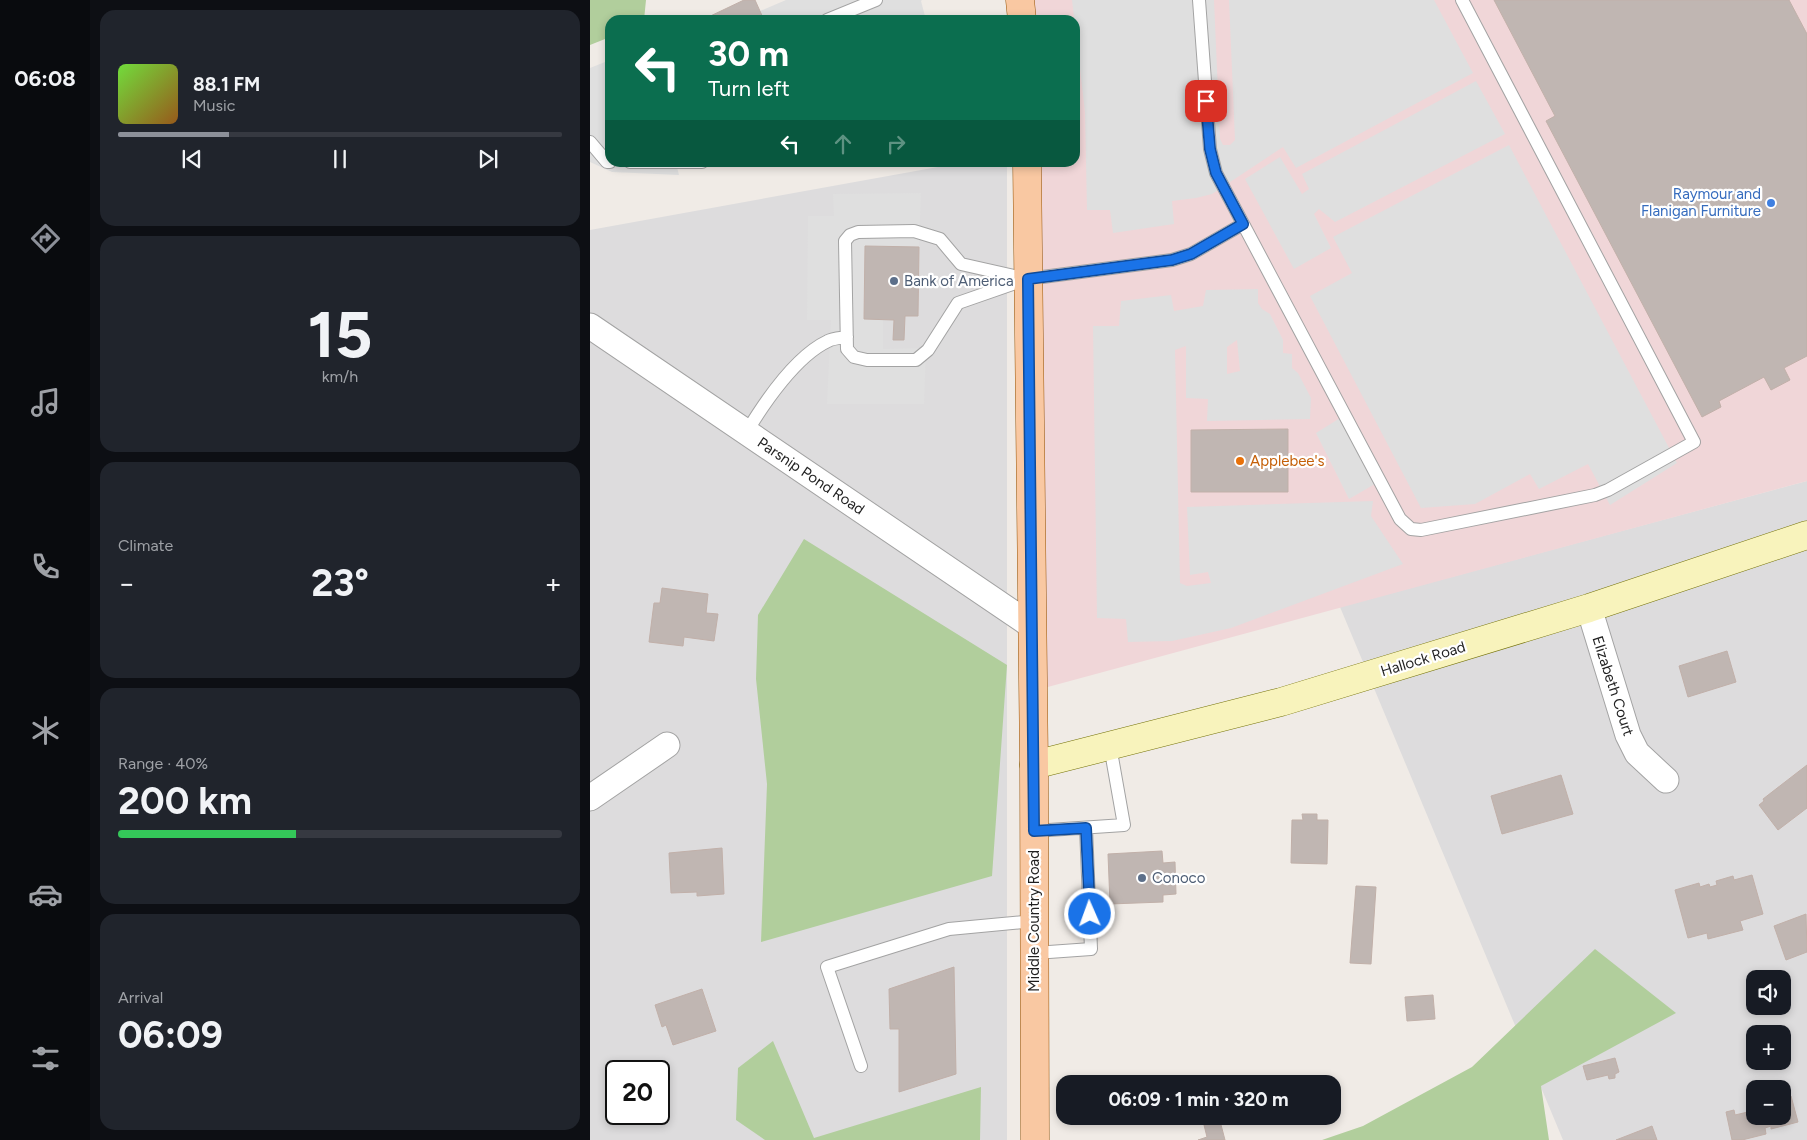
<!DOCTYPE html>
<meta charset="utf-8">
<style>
:root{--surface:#171b24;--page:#20242c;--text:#f1f3f6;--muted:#9ea1a6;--line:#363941;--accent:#8c9099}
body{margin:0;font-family:Figtree,sans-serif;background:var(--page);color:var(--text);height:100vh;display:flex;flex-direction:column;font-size:19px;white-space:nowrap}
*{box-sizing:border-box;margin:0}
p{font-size:16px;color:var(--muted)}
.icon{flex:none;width:28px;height:28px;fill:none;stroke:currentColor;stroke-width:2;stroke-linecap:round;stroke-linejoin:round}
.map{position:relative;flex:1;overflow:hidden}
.details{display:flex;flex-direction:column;gap:10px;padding:10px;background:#0d0f14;width:500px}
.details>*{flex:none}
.top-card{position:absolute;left:15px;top:15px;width:475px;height:152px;border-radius:15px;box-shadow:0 2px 8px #0003;background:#0b6e4f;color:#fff;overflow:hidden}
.buttons{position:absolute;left:1156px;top:970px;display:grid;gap:10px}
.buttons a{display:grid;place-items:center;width:45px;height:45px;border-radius:10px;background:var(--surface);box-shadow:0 2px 8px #0003;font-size:25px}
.speed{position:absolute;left:15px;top:1060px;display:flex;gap:10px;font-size:25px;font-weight:700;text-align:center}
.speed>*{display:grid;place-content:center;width:65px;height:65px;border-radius:50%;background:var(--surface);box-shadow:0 2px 8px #0003;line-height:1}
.speed .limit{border:2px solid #111;border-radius:8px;background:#fff;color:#111}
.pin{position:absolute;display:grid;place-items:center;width:42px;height:42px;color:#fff;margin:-21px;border-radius:10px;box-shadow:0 2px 8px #0006}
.me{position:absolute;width:55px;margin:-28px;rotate:358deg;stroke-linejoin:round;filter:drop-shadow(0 0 4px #0008)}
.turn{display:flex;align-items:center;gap:18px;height:105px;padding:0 20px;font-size:22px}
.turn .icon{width:65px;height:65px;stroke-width:2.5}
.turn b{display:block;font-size:35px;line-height:42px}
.lanes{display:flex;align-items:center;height:48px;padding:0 20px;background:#0003;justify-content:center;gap:25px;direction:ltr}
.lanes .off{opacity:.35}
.big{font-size:38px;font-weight:700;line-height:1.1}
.details .card{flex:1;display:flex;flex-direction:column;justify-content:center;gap:8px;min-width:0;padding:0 18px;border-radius:15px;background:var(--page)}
.details .dial{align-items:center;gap:0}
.dial b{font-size:65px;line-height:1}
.song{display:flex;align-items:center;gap:15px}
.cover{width:60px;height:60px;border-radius:8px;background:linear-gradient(135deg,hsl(100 70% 55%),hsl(30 70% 35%))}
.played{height:5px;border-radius:2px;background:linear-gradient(90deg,var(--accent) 25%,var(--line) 25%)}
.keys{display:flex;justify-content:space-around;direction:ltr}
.heat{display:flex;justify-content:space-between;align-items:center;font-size:28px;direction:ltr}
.charge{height:8px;border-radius:4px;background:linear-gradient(90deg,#34c759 40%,var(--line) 0)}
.trip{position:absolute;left:466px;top:1075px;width:285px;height:50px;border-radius:15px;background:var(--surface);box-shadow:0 2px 8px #0003;font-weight:700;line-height:50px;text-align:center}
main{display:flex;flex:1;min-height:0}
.menu{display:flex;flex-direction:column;width:90px;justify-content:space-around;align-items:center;background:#090b0e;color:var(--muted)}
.menu .icon{width:35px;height:35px}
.menu .selected{color:var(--accent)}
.menu b{font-size:22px;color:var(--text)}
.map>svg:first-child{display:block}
</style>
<main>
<nav class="menu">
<b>06:08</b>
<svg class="icon selected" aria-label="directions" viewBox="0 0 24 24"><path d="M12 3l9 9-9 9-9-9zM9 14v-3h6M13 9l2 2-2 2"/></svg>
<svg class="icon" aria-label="music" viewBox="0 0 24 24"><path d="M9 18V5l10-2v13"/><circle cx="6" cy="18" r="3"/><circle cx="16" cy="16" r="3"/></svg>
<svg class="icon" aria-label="phone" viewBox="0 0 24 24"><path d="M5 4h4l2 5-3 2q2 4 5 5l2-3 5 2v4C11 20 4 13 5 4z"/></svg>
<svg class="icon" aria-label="climate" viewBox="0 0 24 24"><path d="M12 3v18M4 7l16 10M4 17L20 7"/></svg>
<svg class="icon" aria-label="car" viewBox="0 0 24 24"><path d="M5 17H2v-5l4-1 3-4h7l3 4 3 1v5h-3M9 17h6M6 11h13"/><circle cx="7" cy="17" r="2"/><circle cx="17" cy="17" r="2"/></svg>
<svg class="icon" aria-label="filters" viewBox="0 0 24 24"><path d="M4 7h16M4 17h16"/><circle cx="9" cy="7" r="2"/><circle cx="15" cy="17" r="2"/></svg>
</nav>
<section class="details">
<div class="card">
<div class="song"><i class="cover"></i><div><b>88.1 FM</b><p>Music</p></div></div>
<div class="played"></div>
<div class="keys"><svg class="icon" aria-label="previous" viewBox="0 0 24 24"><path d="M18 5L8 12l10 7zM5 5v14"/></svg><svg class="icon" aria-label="pause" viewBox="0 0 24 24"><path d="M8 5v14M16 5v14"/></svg><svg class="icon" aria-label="next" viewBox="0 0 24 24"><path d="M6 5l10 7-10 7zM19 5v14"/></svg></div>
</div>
<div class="card dial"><b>15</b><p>km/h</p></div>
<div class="card"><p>Climate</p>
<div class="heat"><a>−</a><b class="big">23°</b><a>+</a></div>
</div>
<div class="card"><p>Range · 40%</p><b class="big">200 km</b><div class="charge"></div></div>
<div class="card"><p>Arrival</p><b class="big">06:09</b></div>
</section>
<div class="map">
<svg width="1217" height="1140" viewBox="0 0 1217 1140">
<rect width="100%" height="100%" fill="#f0ebe6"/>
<path fill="#dddcdd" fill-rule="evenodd" d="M370 163H417V1140H0V230ZM26 1071H69V1114H26Z
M1217 481V1140H973L750 607ZM1165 979H1192V1006H1165ZM1165 1034H1192V1061H1165ZM1165 1089H1192V1116H1165Z"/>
<path fill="#f0d6d8" d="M430 0H1217V481L443 691 437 163 485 162V20H432Z"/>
<path fill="#b1ce9c" d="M0 0H56L54 20H20V37L0 45Z
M214 539 417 665 402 876 171 942 177 784 166 679 168 615Z
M1005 949 1086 1013 951 1086 959 1140H732L773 1126 882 1067Z
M183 1041 224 1138 391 1087 390 1140H175L146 1120 148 1068Z"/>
<path fill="#dfdfdf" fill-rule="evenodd" d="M196 0H332L331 1 336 20H174L170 11Z
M482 0H624L630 139 633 145H640L645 140 639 0H844L883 73 706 168 693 147 622 194 606 198 582 201 584 224 523 233 520 210H497L495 112Z
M20 60V162L86 163 89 175 22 172 0 162V68Z
M886 81 915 134 745 222 729 209 724 214 741 248 704 269 655 179 690 157 712 194 719 189 712 174Z
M919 145 1087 463 1020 505 998 464 949 489 940 474 885 504 831 508 720 296 762 273 743 237Z
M331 193 329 247 275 246 274 319 293 320V349L336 348 334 404H237L241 320H217L218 216H244L243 194Z
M668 289V303L672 309 680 314 693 340V353L702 354V368L708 373 721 398 720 419 617 421 618 399 596 398V346L585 350 590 583 597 586 621 583 618 572 600 575 597 507 783 501 781 516 813 564 641 628 582 641 538 642 536 619 507 618 503 326H529L531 301 581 295 584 311 613 306 616 290ZM647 340 650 371 637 374V347Z
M755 415 790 481 759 499 726 433Z"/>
<path fill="#c0b6b2" stroke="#c1b0a9" d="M154 0H165L174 20H112Z
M904 0H1199L1217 34V356L1194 368 1200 380 1181 390 1174 377 1129 401 1131 407 1112 417 956 121 965 116Z
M275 246 329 247 328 316H315L314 340H303L304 320 274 319Z
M698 429V492H601V430Z
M72 588 118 594 116 613 128 614 124 641 94 637 93 646 59 642 64 603H70Z
M1137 651 1146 682 1098 697 1089 666Z
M1217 765V808L1188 830 1169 805 1174 801 1173 799Z
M971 775 983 814 912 834 901 796Z
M712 814H727V820H738L737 864 701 863 702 820H713Z
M132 848 134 894 107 896V892L81 893 79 853Z
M572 851 573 863 585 862 586 894 573 895V902L520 904 518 854Z
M1162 875 1173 914 1150 921 1153 930 1118 939 1117 933 1098 938 1085 890 1109 883 1110 887 1119 884 1120 887 1127 885 1126 881 1143 876 1144 880Z
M766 886 786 887 781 964 760 963Z
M1216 914 1217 952 1196 960 1184 926Z
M364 967 366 1074 309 1092V1029H300L299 989Z
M112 989 126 1031 83 1045 76 1025 72 1027 65 1005Z
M843 995 845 1019 817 1021 815 997Z
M1025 1058 1029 1072 1025 1074V1078L1019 1079 1018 1075 997 1080 993 1066Z
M1165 1094V1116H1192V1098L1201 1096 1208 1122 1181 1129V1126L1175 1128 1176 1134 1152 1140H1142L1136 1112 1144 1110 1145 1115 1162 1111 1159 1095Z
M630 1121 635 1140H608L617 1137 614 1125Z
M1062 1126 1067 1140H1026Z"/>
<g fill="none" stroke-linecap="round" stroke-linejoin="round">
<g stroke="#a3a3a3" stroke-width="14">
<path id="lane" d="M609 0 620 149 626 173 810 519 821 529 831 530 1005 495 1018 490 1104 442 872 0
M237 20 286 0
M0 142 17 162H20
M40 162H112
M437 279 371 264 350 239 324 231 268 232 260 235 255 241 257 349 264 357 277 360H326L338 350 368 303 437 279 582 260 601 254 653 224
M156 433C174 403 206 356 238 341 243 338 251 338 257 337
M444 831 534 825 520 746
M445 953 501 949 496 828
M271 1066 237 967 359 929 444 921"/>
</g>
<g stroke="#a3a3a3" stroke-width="27">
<path id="street" d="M0 326 442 626
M999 608 1038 735 1047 753 1076 780
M0 798 77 745"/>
</g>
<g stroke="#747209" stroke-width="29">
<path id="secondary" d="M444 765 691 702 999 608 1217 535"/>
</g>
<g stroke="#965305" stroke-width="29">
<path id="primary" d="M430 0 432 20
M437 162 444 765 445 1140"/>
</g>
<use href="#lane" stroke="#fff" stroke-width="12"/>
<use href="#street" stroke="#fff" stroke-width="25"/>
<use href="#secondary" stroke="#f8f3bc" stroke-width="28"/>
<use href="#primary" stroke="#f9c8a2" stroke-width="28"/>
</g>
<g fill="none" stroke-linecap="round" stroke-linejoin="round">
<g stroke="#114b97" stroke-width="12">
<path id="route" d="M500 914 496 828 444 831 438 279 582 260 601 254 653 224 626 173 620 149 616 101"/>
</g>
<use href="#route" stroke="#1a73e8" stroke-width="9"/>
</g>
<circle fill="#3f7fe0" stroke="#fff" stroke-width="2" cx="1181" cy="203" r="5"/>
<g fill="#5c6f8a" stroke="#fff" stroke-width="2">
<circle cx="304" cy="281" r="5"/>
<circle cx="552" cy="878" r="5"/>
</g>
<circle fill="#e8710a" stroke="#fff" stroke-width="2" cx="650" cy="461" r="5"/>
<g text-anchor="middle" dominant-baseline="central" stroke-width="4.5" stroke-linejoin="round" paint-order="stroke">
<g font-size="15" fill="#366cbe" stroke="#fff" text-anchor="end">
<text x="1171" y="194">Raymour and<tspan x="1171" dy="17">Flanigan Furniture</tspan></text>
</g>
<g font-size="15" fill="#4e5e75" stroke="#fff" text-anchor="start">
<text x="314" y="281">Bank of America</text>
<text x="562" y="878">Conoco</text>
</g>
<g font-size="15" fill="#c56008" stroke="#fff" text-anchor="start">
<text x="660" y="461">Applebee's</text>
</g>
<g font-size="15" fill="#1f1f1f" stroke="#fff">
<text transform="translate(221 476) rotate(34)">Parsnip Pond Road</text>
<text transform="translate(833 659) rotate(-17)">Hallock Road</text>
<text transform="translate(1023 686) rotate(72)">Elizabeth Court</text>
<text transform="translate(444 921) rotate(-90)">Middle Country Road</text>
</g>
</g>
</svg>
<div class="buttons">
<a><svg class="icon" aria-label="sound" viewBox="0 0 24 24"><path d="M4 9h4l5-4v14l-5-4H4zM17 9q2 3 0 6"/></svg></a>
<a>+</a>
<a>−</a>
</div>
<div class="speed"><div class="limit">20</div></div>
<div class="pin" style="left:616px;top:101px;background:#d93025"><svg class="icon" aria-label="arrive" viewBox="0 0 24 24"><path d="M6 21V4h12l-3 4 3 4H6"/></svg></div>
<svg class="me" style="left:500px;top:914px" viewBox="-20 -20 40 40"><circle r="17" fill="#1a73e8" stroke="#fff" stroke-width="3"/><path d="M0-11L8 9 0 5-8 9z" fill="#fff"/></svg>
<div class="trip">06:09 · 1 min · 320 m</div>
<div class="top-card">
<div class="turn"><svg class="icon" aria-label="left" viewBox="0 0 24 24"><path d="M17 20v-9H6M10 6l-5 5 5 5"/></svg><div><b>30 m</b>Turn left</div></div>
<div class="lanes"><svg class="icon" aria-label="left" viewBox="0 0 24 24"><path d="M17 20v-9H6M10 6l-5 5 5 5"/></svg><svg class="icon off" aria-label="ahead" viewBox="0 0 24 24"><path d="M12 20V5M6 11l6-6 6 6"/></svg><svg class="icon off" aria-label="right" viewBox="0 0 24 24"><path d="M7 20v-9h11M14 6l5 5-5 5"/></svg></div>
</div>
</div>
</main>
